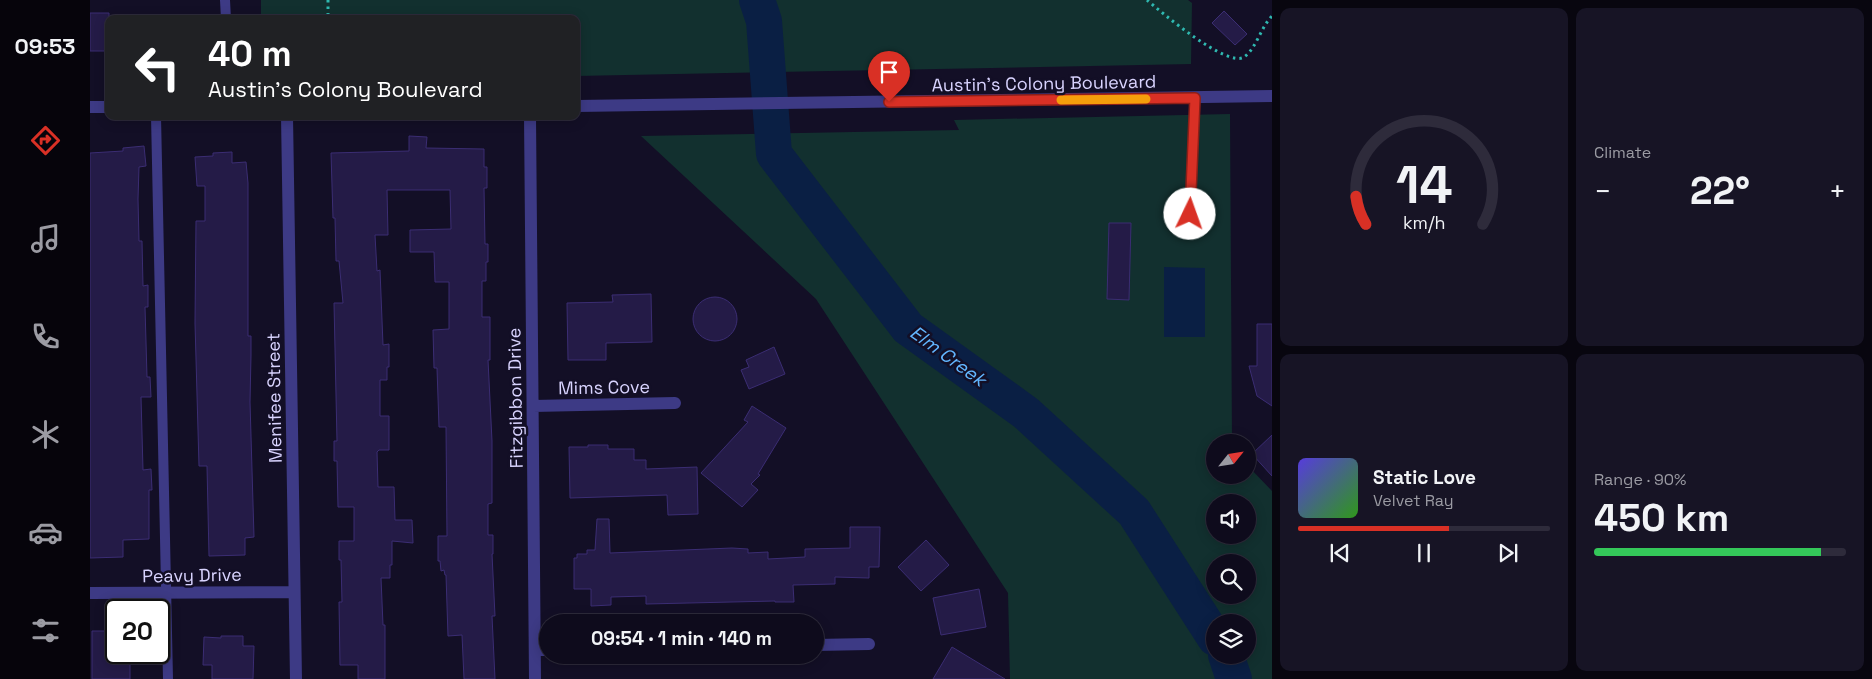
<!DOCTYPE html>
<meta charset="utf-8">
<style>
:root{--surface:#0e0b1c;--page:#171425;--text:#f1f3f6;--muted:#9b9ba3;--line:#2e2b3b;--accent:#d93025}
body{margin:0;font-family:"Space Grotesk",sans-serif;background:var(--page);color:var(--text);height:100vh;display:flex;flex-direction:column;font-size:19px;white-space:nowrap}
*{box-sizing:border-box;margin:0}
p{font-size:16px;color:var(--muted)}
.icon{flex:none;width:28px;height:28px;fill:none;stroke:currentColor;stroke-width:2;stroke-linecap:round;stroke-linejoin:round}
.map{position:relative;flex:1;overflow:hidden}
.sheet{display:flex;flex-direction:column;gap:8px;padding:8px;background:#08060f;width:600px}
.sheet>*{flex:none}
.banner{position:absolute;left:15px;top:15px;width:475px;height:105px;border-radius:10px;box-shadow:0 2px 12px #0003,0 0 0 1px var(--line);background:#202124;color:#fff;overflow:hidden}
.needle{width:32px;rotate:60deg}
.controls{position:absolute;left:1116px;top:434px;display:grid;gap:10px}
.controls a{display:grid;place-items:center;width:50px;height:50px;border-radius:50%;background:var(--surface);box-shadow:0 2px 12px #0003,0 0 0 1px var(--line);font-size:25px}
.speed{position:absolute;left:15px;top:599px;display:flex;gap:10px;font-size:25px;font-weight:700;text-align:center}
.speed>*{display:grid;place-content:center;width:65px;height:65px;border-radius:50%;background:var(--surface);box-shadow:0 2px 12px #0003,0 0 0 1px var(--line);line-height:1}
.speed .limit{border:2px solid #111;border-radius:8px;background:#fff;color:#111}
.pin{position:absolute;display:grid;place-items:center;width:42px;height:42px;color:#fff;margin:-51px -21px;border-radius:50% 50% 50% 0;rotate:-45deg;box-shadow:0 0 5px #0007}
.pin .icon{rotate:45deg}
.me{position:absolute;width:55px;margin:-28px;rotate:3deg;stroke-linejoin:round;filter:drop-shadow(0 0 4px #0008)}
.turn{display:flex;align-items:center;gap:18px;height:105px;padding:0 20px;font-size:22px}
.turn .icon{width:65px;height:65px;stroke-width:2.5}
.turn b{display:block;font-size:35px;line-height:42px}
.big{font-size:38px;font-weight:800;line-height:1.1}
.sheet .widget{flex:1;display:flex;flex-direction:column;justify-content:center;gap:8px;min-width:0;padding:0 18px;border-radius:10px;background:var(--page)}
.sheet .dial{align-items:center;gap:0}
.dial svg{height:130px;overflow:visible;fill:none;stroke:var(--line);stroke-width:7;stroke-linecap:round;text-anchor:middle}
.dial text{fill:var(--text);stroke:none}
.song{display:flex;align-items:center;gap:15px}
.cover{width:60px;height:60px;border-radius:8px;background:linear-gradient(135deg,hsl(250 70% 55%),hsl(110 70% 35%))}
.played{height:5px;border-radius:2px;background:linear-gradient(90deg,var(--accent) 60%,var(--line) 60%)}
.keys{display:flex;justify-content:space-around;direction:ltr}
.heat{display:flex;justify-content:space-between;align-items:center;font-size:28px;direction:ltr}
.charge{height:8px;border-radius:4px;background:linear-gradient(90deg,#34c759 90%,var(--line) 0)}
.sheet .tiles{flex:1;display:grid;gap:8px;grid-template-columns:repeat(2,1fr)}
.trip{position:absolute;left:449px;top:614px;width:285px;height:50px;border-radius:25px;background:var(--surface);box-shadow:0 2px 12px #0003,0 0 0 1px var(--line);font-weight:800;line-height:50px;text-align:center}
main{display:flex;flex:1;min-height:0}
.menu{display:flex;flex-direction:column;width:90px;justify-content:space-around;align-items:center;background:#06040b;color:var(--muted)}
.menu .icon{width:35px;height:35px}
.menu .active{color:var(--accent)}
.menu b{font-size:22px;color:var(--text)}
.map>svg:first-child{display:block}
</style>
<main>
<nav class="menu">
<b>09:53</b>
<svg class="icon active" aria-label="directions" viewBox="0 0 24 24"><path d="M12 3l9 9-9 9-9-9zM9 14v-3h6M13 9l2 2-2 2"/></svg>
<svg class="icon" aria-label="music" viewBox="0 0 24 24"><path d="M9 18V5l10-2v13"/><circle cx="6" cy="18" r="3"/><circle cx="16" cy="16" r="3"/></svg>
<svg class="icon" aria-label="phone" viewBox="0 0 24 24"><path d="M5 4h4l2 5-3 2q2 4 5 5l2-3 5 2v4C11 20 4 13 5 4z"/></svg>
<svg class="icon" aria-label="climate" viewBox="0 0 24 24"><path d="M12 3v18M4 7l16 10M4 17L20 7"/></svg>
<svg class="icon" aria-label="car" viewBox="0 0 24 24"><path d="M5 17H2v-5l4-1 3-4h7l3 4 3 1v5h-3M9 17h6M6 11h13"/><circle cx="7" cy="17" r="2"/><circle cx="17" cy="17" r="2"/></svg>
<svg class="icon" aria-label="filters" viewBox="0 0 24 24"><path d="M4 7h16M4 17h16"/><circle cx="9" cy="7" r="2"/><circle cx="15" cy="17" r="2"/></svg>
</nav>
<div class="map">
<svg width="1182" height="679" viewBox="0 0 1182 679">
<rect width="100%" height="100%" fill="#130f26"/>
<path fill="#12302f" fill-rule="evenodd" d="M171 0H1098L1102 3 1101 64 486 76V19H171Z
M1140 114 1142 442H1125V475H1158V466L1182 491V679H920L918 593 726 299 551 136 869 130 864 120ZM1125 502H1158V535H1125ZM1125 562H1158V595H1125ZM1125 622H1158V655H1125Z"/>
<path fill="#0a1f44" d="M1074 267 1115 268V337H1074Z"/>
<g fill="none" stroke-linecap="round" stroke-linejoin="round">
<path stroke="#0a1f44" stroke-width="36" d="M667 0 674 21 684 154 818 328 936 413 1044 512 1125 638
M1136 655 1144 679"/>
</g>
<path fill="#241b47" stroke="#3b2d73" d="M1134 11 1157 34 1145 45 1122 23Z
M0 13H19V51H0Z
M319 136 337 137 336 148 394 149V167H397V188H394L395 244H398V262H396V281H392V317H400V360H398L402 441V503L398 504V535H403V554H402L405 616H402L405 679H374L372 635 358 636 356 575H355L354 570 351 571 350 561H348V536H357L356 427H349L347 368H344L343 330 359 329V282H345L344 252H320V230L361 229 360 190H297L298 235H285L287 271 290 270 293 345 299 344V367H297V380H290V416H299V450H289L287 452 288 487H304L305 520H322L323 543 302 541V565H300V578H291L293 625H295V679H268V665H250L249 602H252L251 560H249V541H264V507H248L247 461H244V441H247L244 303H253L249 261H246L245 218H243L241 153 319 151Z
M54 146 56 166 49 167 48 199 49 241H52L53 286 58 285V307H55L57 377H60L61 397H51L53 470 61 469 62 490H59V539L33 540V557L0 558V153L33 151V148Z
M142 152V163L156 162 158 183V336H161V355L160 402 164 537 155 538V555L119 556 117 466H109L105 323 106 221H115V186H107L105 157 123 156V153Z
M1019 223H1041L1039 300 1017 299Z
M561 294 562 342 516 343V360H478L477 303 523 302 522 295Z
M603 319a22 22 0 1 1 44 0a22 22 0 1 1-44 0Z
M1167 324H1182V406L1167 396 1159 366H1167Z
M684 347 695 374 659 389 651 370 659 367 656 360Z
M662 406 696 428 668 474 670 475 661 484 668 490 652 507 611 473 658 422 654 420Z
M1182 435V476L1162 454Z
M498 445H518V449H544V460H556V469L607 467 608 514 578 515 577 495 480 498 479 447H498Z
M507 519H519L520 553 642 548 658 549V553L678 552V559L715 557V549L760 548V527H790L789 567H779V578L745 577V584L703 585 704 602H685V601L556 604V596L521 597V605L501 606V589H484V558H487V554H497V550H505Z
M836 540 859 565 831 591 808 567Z
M889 589 896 627 851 635 843 598Z
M2 631H26V652H40V679H2Z
M131 636H153V646H164L163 679H122V665H113L114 637 131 638Z
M862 647 915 679H843Z"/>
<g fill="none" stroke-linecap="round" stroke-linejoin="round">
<path stroke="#2fb8b0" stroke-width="3" stroke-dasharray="2.5 4" stroke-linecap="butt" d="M238 0V19
M1057 0C1071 12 1137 68 1154 57 1166 49 1171 27 1182 16"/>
<path stroke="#3d3a85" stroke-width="10" d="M135 0 136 19
M66 116 78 679
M1100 215 1105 98"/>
<path stroke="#3d3a85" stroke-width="12" d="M197 116 206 679
M440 116 445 679
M443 406 585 403
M0 593 204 592
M725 645 779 644
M445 650H458"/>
<path stroke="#3d3a85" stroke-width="12" d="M486 106 1182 96
M0 107H19"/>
</g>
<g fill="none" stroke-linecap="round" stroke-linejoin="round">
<g stroke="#8d1f18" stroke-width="12">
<path id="route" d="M799 102 1105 98 1100 214"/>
</g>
<use href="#route" stroke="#d93025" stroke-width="9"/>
<path stroke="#f59e0b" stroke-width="9" d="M971 100 1056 99"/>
</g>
<g text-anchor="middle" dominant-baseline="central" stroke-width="5" stroke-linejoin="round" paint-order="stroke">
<g font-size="18" fill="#d9d4ff" stroke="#130f26">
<text transform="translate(954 83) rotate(-1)">Austin's Colony Boulevard</text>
<text transform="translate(514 387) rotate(-1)">Mims Cove</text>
<text transform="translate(184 398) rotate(-91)">Menifee Street</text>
<text transform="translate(425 398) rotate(-91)">Fitzgibbon Drive</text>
<text transform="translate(102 575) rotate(-1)">Peavy Drive</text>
</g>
<g font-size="19" font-style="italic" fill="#62b6ff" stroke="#130f26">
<text transform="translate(858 356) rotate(36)">Elm Creek</text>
</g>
</g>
</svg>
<div class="controls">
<a><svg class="needle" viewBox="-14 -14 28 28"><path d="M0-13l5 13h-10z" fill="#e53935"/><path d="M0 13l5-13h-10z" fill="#9b9ba3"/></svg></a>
<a><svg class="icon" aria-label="sound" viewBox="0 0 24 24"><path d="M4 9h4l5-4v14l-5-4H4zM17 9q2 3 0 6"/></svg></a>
<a><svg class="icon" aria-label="search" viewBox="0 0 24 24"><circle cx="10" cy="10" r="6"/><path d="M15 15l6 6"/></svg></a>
<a><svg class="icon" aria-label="layers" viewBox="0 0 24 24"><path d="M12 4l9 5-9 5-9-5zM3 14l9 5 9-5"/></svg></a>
</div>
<div class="speed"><div class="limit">20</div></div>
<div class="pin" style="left:799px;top:102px;background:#d93025"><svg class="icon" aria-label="arrive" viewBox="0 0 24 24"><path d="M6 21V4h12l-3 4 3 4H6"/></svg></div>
<svg class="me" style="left:1100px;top:214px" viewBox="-20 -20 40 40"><circle r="19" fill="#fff"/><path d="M0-13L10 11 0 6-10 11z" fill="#d93025"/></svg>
<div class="trip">09:54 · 1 min · 140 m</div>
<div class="banner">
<div class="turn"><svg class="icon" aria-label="left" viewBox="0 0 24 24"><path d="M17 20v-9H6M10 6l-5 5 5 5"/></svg><div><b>40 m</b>Austin's Colony Boulevard</div></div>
</div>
</div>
<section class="sheet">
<div class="tiles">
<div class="widget dial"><svg viewBox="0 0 100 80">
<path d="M14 69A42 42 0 1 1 86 69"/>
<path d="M14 69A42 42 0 0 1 8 52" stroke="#d93025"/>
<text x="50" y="56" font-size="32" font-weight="700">14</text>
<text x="50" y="72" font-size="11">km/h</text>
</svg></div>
<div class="widget"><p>Climate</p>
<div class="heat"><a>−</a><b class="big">22°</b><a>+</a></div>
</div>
<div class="widget">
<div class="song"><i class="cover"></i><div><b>Static Love</b><p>Velvet Ray</p></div></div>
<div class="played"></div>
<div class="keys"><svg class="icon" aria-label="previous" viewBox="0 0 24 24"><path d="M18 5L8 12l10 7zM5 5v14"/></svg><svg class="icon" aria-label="pause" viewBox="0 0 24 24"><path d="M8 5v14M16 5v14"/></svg><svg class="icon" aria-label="next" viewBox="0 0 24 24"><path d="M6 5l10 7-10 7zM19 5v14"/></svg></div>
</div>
<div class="widget"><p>Range · 90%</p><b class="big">450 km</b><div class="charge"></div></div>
</div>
</section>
</main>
